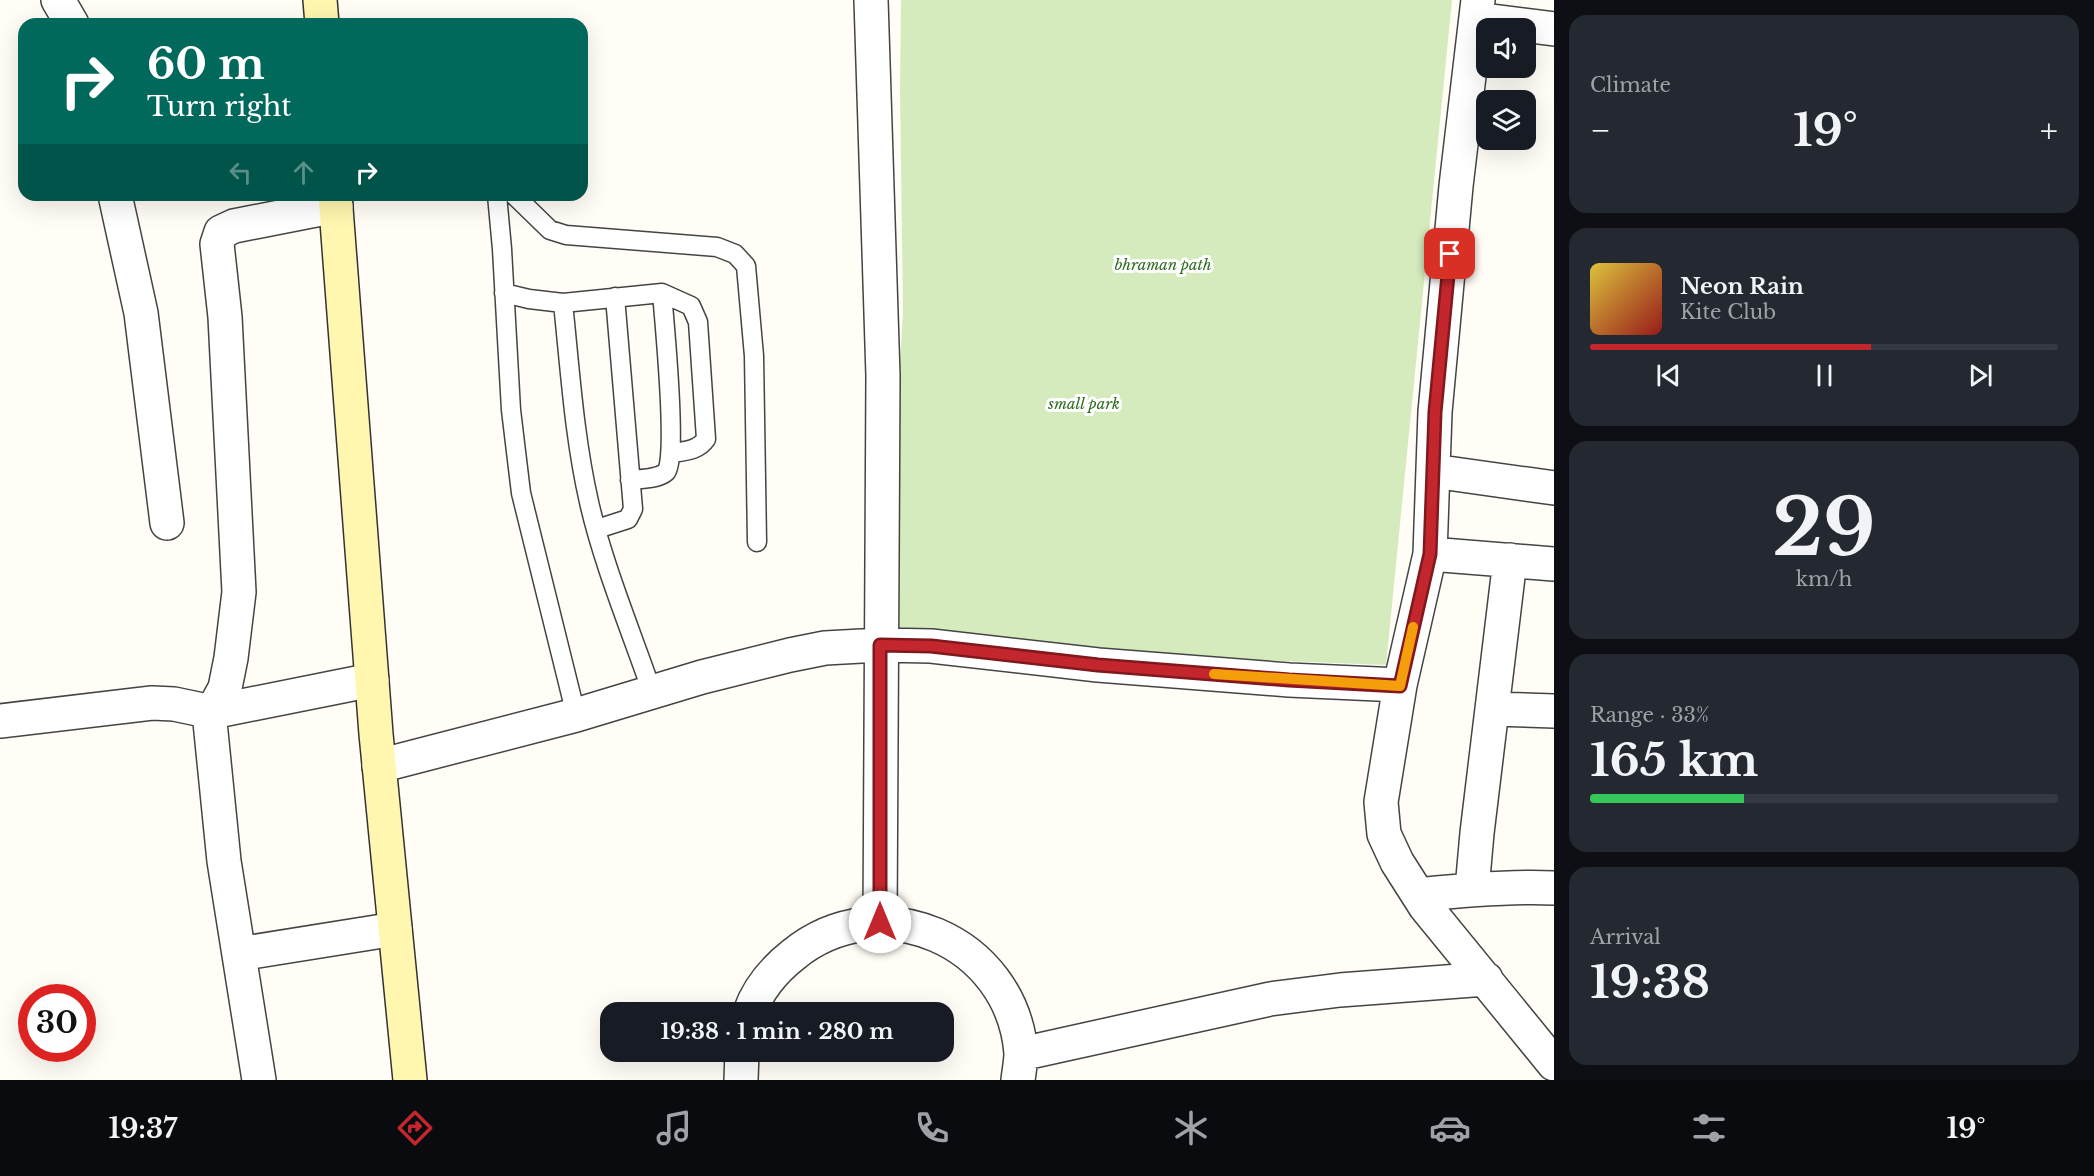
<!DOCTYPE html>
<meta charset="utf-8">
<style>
:root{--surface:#171b24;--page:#242831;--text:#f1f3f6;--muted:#9ea1a6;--line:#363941;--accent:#c4262e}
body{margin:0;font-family:"Libre Baskerville",serif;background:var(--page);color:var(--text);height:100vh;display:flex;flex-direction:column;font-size:22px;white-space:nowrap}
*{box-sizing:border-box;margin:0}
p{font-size:20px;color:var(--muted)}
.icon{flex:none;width:33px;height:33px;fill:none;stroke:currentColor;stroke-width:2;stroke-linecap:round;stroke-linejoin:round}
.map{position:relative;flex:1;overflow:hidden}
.drawer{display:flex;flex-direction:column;gap:15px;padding:15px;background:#0d0f14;width:540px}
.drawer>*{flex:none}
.hud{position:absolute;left:18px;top:18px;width:570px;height:183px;border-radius:18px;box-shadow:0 6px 24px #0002;background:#00695c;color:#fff;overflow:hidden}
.tools{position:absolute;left:1476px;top:18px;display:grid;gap:12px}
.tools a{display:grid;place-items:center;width:60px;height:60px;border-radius:12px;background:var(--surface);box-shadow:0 6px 24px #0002;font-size:30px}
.speed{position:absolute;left:18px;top:984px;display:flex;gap:12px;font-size:30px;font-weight:700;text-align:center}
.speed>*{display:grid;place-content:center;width:78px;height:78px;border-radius:50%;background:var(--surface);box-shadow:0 6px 24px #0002;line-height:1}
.speed .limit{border:9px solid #d22;background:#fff;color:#111}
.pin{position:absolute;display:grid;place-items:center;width:51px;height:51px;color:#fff;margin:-26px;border-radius:12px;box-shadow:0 3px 9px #0006}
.me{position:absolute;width:66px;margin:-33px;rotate:0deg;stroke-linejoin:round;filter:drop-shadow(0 0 4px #0008)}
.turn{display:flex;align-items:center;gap:21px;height:126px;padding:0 30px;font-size:27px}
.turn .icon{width:78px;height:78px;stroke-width:2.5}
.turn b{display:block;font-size:42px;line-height:51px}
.lanes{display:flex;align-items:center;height:57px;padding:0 30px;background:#0003;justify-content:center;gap:30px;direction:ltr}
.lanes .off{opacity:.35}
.big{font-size:45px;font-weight:700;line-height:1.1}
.drawer .widget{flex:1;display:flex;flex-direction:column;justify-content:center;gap:9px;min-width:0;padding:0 21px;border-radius:18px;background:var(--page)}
.drawer .dial{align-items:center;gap:0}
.dial b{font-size:78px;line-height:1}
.song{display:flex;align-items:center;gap:18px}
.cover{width:72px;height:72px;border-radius:9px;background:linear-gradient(135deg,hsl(50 70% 55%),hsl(0 70% 35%))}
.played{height:6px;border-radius:3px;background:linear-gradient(90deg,var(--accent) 60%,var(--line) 60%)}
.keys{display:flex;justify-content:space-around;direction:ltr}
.heat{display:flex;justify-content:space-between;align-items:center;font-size:33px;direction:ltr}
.charge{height:9px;border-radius:4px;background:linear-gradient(90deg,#34c759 33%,var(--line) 0)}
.trip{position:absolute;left:600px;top:1002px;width:354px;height:60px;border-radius:18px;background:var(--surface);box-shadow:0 6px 24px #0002;font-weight:700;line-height:60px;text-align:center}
.menu{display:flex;height:96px;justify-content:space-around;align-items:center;background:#090b0e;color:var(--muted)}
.menu .icon{width:42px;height:42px}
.menu .on{color:var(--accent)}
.menu b{font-size:27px;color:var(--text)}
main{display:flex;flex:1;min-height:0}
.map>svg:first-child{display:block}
</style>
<main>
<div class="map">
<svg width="1554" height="1080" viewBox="0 0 1554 1080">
<rect width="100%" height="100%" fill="#fffdf5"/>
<path fill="#d5ebbd" d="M901 0H1452L1386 665 883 645 903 313 900 89Z"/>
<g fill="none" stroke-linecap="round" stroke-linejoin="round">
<g stroke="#444" stroke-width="21">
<path id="lane" d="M497 195 502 249 511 410 521 493 576 715
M514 195 550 230 566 235 717 247 735 254 746 266 754 356 757 542
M504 293 529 299 563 303 662 293 691 306 698 322 706 439C698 451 684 451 671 453
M563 303C570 369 574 436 589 502 603 564 631 631 652 692
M630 480C641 479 658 479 666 472 678 460 664 318 662 293
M597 529 628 519 633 509 615 297"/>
</g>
<g stroke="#444" stroke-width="36">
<path id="street" d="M58 0 72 24
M871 0 883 376 880 922
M1478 0 1456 186 1435 412 1430 554 1400 685 1381 802 1384 834 1397 862 1425 906 1554 1064
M1476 19 1554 29
M115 195 141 313 167 523
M1433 471 1554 488
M1430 554 1554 564
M1492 709 1554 711
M0 721 152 703 174 704 212 712 372 680
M379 766 576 715 702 677 790 655 825 648 880 645 931 646 1098 665 1289 680 1400 685
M1472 889 1477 833 1510 560
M1419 895C1464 890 1508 886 1554 888
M239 954 395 929
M750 1012C758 989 774 970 793 955 880 884 1012 940 1021 1053 1021 1062 1019 1071 1018 1080
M1021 1054 1270 999 1340 990 1486 979
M259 1080 224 861 210 722 212 712 225 688 231 658 239 592 225 317 217 244 221 232 234 226 336 206
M741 1080 742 1052"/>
</g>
<g stroke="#333" stroke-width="36">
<path id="secondary" d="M320 0 322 24
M335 195 376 734 410 1080"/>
</g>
<use href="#lane" stroke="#fff" stroke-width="18"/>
<use href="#street" stroke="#fff" stroke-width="33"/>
<use href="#secondary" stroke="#fff6b0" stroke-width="33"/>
</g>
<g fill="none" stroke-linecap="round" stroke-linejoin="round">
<g stroke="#7f191e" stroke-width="15">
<path id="route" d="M880 922V645L931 646 1098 665 1289 680 1400 686 1430 554 1435 412 1450 254"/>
</g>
<use href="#route" stroke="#c4262e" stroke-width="10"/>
<path stroke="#f59e0b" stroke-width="10" d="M1214 674 1400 686 1413 627"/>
</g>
<g text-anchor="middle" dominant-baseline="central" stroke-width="6" stroke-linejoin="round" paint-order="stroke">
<g font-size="15" font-style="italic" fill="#2f6b1f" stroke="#fff">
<text x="1163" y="264">bhraman path</text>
<text x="1084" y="403">small park</text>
</g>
</g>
</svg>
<div class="tools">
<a><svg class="icon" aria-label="sound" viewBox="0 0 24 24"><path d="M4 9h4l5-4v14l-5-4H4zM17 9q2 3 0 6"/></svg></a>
<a><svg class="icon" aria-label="layers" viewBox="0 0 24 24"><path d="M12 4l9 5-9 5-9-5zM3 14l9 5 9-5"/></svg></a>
</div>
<div class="speed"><div class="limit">30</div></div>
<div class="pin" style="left:1450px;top:254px;background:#d93025"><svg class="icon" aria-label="arrive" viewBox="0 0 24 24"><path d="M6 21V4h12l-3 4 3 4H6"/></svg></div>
<svg class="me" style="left:880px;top:922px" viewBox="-20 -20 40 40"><circle r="19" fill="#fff"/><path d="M0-13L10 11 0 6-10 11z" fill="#c4262e"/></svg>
<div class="trip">19:38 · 1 min · 280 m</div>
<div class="hud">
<div class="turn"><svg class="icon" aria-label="right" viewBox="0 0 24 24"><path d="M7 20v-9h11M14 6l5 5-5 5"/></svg><div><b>60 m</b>Turn right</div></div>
<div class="lanes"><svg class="icon off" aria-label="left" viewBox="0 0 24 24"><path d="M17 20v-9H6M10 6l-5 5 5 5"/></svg><svg class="icon off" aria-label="ahead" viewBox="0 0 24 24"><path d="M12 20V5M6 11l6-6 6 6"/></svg><svg class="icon" aria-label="right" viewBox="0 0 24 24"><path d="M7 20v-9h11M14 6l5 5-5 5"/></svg></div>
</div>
</div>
<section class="drawer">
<div class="widget"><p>Climate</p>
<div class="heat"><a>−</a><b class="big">19°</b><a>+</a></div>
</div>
<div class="widget">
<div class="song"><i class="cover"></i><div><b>Neon Rain</b><p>Kite Club</p></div></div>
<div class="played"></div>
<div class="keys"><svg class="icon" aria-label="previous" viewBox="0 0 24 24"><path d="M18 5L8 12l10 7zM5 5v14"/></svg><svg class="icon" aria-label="pause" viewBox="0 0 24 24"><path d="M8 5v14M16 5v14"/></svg><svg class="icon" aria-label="next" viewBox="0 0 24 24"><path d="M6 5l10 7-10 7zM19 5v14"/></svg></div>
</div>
<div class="widget dial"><b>29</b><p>km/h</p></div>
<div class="widget"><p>Range · 33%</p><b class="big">165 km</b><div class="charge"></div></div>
<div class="widget"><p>Arrival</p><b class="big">19:38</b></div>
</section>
</main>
<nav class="menu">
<b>19:37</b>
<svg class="icon on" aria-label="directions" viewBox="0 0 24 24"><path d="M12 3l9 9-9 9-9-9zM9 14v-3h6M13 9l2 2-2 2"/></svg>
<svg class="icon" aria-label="music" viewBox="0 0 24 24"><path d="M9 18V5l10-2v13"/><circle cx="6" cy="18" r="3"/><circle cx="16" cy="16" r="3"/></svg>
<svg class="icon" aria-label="phone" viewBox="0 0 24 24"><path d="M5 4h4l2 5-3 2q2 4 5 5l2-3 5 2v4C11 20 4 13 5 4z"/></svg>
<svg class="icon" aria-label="climate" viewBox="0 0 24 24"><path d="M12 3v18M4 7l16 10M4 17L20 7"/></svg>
<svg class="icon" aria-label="car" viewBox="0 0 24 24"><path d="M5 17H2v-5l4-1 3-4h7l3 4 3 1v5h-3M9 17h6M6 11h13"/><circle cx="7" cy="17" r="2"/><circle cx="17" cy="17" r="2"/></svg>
<svg class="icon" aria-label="filters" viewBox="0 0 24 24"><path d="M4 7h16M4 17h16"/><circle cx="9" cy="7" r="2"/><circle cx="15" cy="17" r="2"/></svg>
<b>19°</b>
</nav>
